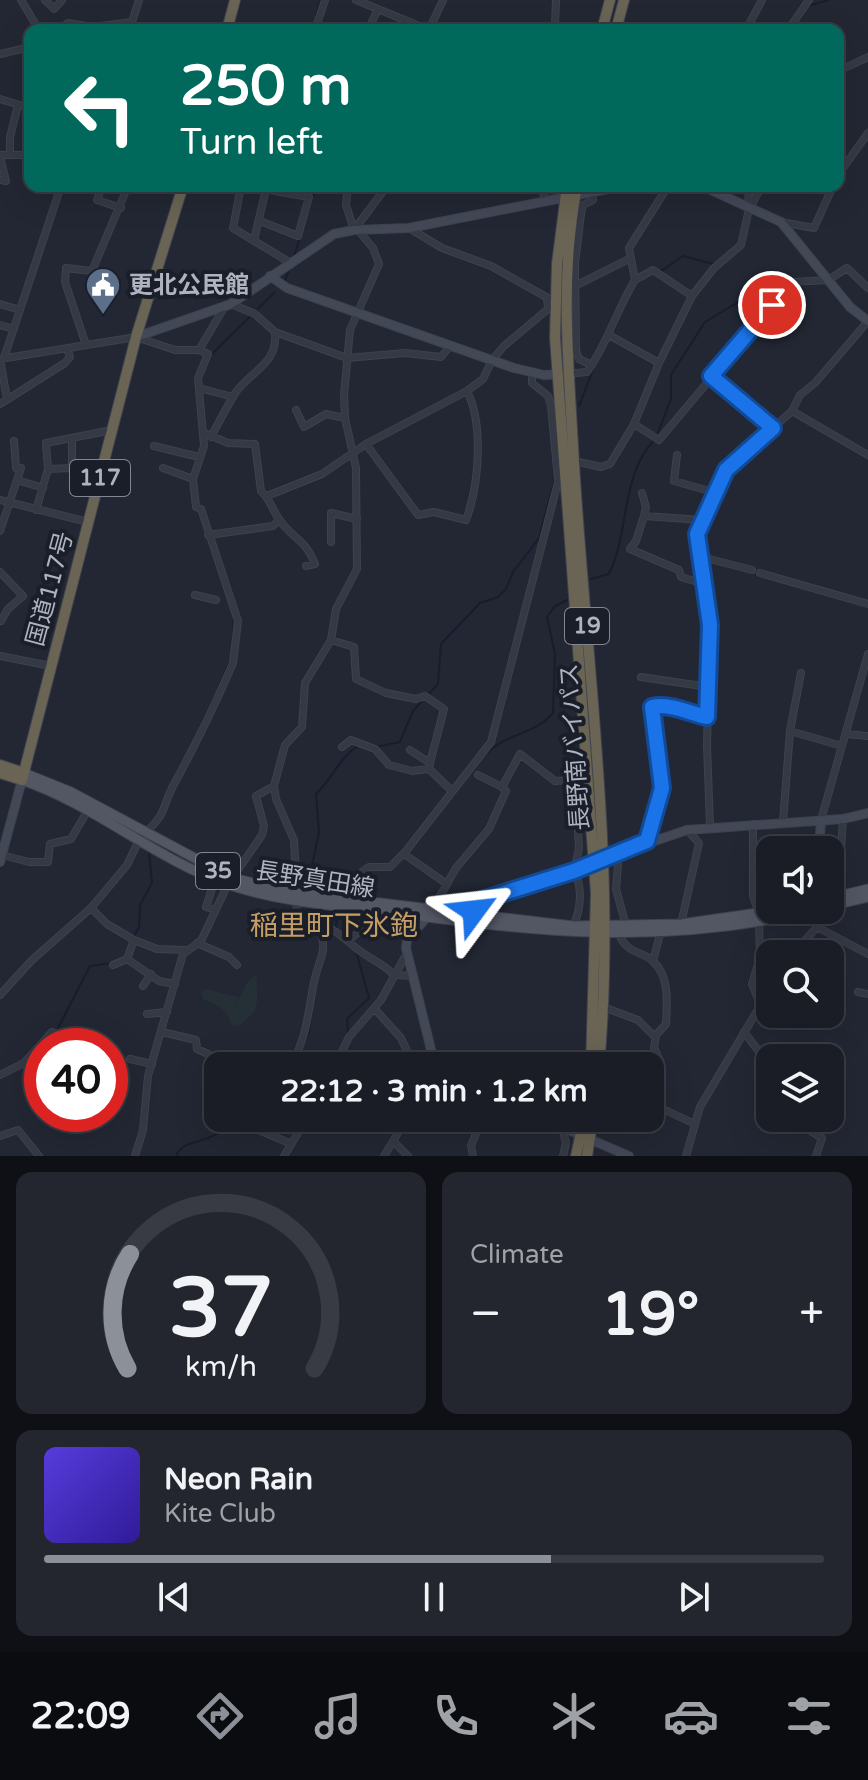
<!DOCTYPE html>
<meta charset="utf-8">
<style>
:root{--surface:#1a1d26;--page:#23262e;--text:#f1f3f6;--muted:#9fa2a7;--line:#383b43;--accent:#8c9099}
body{margin:0;font-family:"Varela Round","Noto Sans JP",sans-serif;background:var(--page);color:var(--text);height:100vh;display:flex;flex-direction:column;font-size:30px;white-space:nowrap}
*{box-sizing:border-box;margin:0}
p{font-size:26px;color:var(--muted)}
.icon{flex:none;width:44px;height:44px;fill:none;stroke:currentColor;stroke-width:2;stroke-linecap:round;stroke-linejoin:round}
.map{position:relative;height:1156px;overflow:hidden}
.details{display:flex;flex-direction:column;gap:16px;padding:16px;background:#0e1015;flex:1}
.details>*{flex:none}
.hud{position:absolute;left:24px;top:24px;width:820px;height:168px;border-radius:16px;box-shadow:0 8px 32px #0002,0 0 0 2px var(--line);background:#00695c;color:#fff;overflow:hidden}
.tools{position:absolute;left:756px;top:836px;display:grid;gap:16px}
.tools a{display:grid;place-items:center;width:88px;height:88px;border-radius:16px;background:var(--surface);box-shadow:0 8px 32px #0002,0 0 0 2px var(--line);font-size:40px}
.speed{position:absolute;left:24px;top:1028px;display:flex;gap:16px;font-size:40px;font-weight:700;text-align:center}
.speed>*{display:grid;place-content:center;width:104px;height:104px;border-radius:50%;background:var(--surface);box-shadow:0 8px 32px #0002,0 0 0 2px var(--line);line-height:1}
.speed .limit{border:12px solid #d22;background:#fff;color:#111}
.pin{position:absolute;display:grid;place-items:center;width:68px;height:68px;color:#fff;margin:-34px;border:4px solid #fff;border-radius:50%;box-shadow:0 2px 8px #0007}
.me{position:absolute;width:88px;margin:-44px;rotate:60deg;stroke-linejoin:round;filter:drop-shadow(0 0 6px #0008)}
.turn{display:flex;align-items:center;gap:28px;height:168px;padding:0 24px;font-size:36px}
.turn .icon{width:104px;height:104px;stroke-width:2.5}
.turn b{display:block;font-size:56px;line-height:68px}
.big{font-size:60px;font-weight:700;line-height:1.1}
.details .widget{flex:1;display:flex;flex-direction:column;justify-content:center;gap:12px;min-width:0;padding:0 28px;border-radius:16px;background:var(--page)}
.details .dial{align-items:center;gap:0}
.dial svg{height:208px;overflow:visible;fill:none;stroke:var(--line);stroke-width:7;stroke-linecap:round;text-anchor:middle}
.dial text{fill:var(--text);stroke:none}
.song{display:flex;align-items:center;gap:24px}
.cover{width:96px;height:96px;border-radius:12px;background:linear-gradient(135deg,hsl(250 70% 55%),hsl(250 70% 35%))}
.played{height:8px;border-radius:4px;background:linear-gradient(90deg,var(--accent) 65%,var(--line) 65%)}
.keys{display:flex;justify-content:space-around;direction:ltr}
.heat{display:flex;justify-content:space-between;align-items:center;font-size:44px;direction:ltr}
.details .tiles{flex:1;display:grid;gap:16px;grid-template-columns:1fr 1fr}
.widget:last-child{grid-column:span 2}
.trip{position:absolute;left:204px;top:1052px;width:460px;height:80px;border-radius:16px;background:var(--surface);box-shadow:0 8px 32px #0002,0 0 0 2px var(--line);font-weight:700;line-height:80px;text-align:center}
.menu{display:flex;height:128px;justify-content:space-around;align-items:center;background:#0a0c0f;color:var(--muted)}
.menu .icon{width:56px;height:56px}
.menu .on{color:var(--accent)}
.menu b{font-size:36px;color:var(--text)}
.map>svg:first-child{display:block}
</style>
<div class="map">
<svg width="868" height="1156" viewBox="0 0 868 1156">
<rect width="100%" height="100%" fill="#222733"/>
<path fill="#243035" d="M257 973C255 1002 265 1007 238 1026L231 1025C228 1009 218 1006 203 999L201 993 205 989 239 997 230 1016 248 981Z"/>
<g fill="none" stroke-linecap="round" stroke-linejoin="round">
<path stroke="#171d2f" stroke-width="2" d="M807 6 829 0
M316 15 321 0
M320 21 336 30
M312 198 318 186
M294 256 300 238
M661 271 683 256 713 264
M285 280 289 270
M798 285 820 283
M614 331 624 307
M211 355 275 292
M579 406 594 367
M657 435 671 399V375L705 322 755 292 784 285
M199 513 217 567
M591 579 609 574C630 531 620 477 654 440
M233 637 234 619
M218 689 230 661
M426 697 438 684 441 644 480 603 498 597 506 589 513 572 539 538 554 482 552 448
M200 727 215 696
M376 747 400 742 413 711 422 701
M484 756C508 731 534 736 553 713L555 654 547 617 554 607 567 600
M418 841 428 827
M320 890 310 876 319 832 316 794C333 778 339 758 359 745
M320 910V921
M336 928 337 913
M134 936 139 927 140 905 152 883 149 852
M320 970 325 953
M57 1030 90 966 111 963
M348 1032 347 1019 369 998 356 951
M301 1051 309 1033 313 1003
M30 1060 40 1050
M176 1156C184 1141 194 1144 208 1138 220 1134 231 1125 241 1118"/>
<g stroke="#3e424e" stroke-width="8">
<path id="street" d="M21 0 39 30
M45 0 54 9 62 0
M356 0 429 30
M556 0 555 25 575 30
M58 30 68 23 93 27 132 22
M126 30 132 22 139 0
M315 30 325 0
M368 30 377 11
M429 30 443 0
M746 30 762 0
M788 30 809 0
M0 54 30 47
M838 71 868 57
M0 99 30 108
M0 155H30
M10 155V137L18 105
M0 157 6 181 0 180
M838 175 868 133
M102 186 97 200 121 208
M241 186 233 228 289 262
M248 186 309 197 298 236 260 221
M348 186 346 205 354 230 387 186
M545 201 543 191 555 186
M748 205 749 186
M781 222 814 228 833 186
M409 228 442 248 491 266 548 298
M254 240 266 189
M635 280 653 270 692 296
M573 287 631 258
M0 304 20 310
M231 304 255 314 275 332 347 358 405 353 441 357 450 346
M0 325 14 329
M86 345 65 282 66 268 92 271 128 186
M199 350 225 306
M4 358 61 186
M0 359 136 337 175 350H199L208 354 198 378 204 446 193 479 196 507 201 509 238 621 233 663C215 705 195 746 173 786 161 809 168 812 145 833
M0 359 7 399
M659 363 692 296 714 268 741 245 749 209 762 186
M592 365 579 359 576 350 575 263 581 214 583 205 593 200 592 193
M567 374 587 372C608 343 617 309 635 280L629 248 668 186
M711 376 773 428
M199 388 233 397
M0 404 65 363 70 357 67 348
M296 410 304 427 326 414 345 418
M792 411 868 455
M634 424 659 440 792 282 828 280 847 268 868 288
M204 433 228 443 255 444 261 491C270 499 272 509 279 519 292 539 305 538 315 564L306 566
M211 437C219 422 227 406 236 392 252 370 278 364 275 332
M14 441 16 468H21L17 480
M366 444 418 515 434 512 466 520C479 485 484 425 467 391
M154 446 199 457
M677 455 674 481 713 492
M574 461 601 467 610 464 634 424 659 363 609 335
M163 468 193 479
M48 469 72 468V439
M642 493 646 507 644 516 702 520
M267 496 322 474 366 444 467 391 483 379 492 360 504 346 548 309 547 298
M0 500 88 522
M36 510 48 469 46 443 112 430
M644 516 636 541 630 549 679 570 681 577 704 584
M0 531 17 480 43 488
M208 535 273 526 279 520
M331 542V513L357 519
M698 556 752 570
M0 572 23 596 8 609 1 621
M760 573 868 604
M195 595 216 600
M331 640 354 647 356 679 386 693 416 699 425 696 444 709 430 763
M0 656 51 666
M641 677 709 687
M790 731 801 673
M846 734 868 736
M342 747 351 740 375 749 389 765 412 771 429 769 430 763 410 750
M429 769 451 790
M478 775 502 787
M821 820 868 654
M783 822 790 731 842 746
M753 824V896L759 914
M710 826 707 745 710 625 697 534 726 470 792 411 800 395 815 383 868 321
M647 841 662 788 652 707C670 703 689 714 707 717
M619 851 616 889 626 926
M404 854 447 884
M2 855 29 862H48L50 844 71 839 88 810
M830 879 839 877 843 819
M214 883 206 907 214 909
M297 893 294 840 276 799 274 786 285 745 302 727 305 683 331 640 336 609 357 569 356 468 345 418 344 395 350 330 379 264 373 248 358 230
M339 899 348 881 369 867H390L406 851 491 742 558 482 551 405 548 396 532 383V373
M91 908 107 924 134 940 127 959 113 965
M432 910 456 868 489 829 506 791 502 787 520 754 555 781 587 779
M318 922C334 929 343 937 356 948 369 959 382 962 394 975L413 976
M759 922 760 958 752 984 760 1004
M681 924 699 843 687 830
M573 926C581 910 583 887 574 871L579 848 575 780
M817 927 868 954
M621 939C629 953 643 952 653 961 670 977 667 1003 666 1024L656 1035 654 1048 661 1063V1076L655 1104
M134 940 157 949 185 950
M349 940 374 920 377 910
M197 943 229 957 237 965
M793 954 817 927 823 910
M127 959 159 981 175 984
M653 961 660 934
M143 986 151 974
M858 992 868 994
M0 995 31 961 91 908 127 865 140 838
M603 1007 638 1020 655 1037
M374 1008 401 1038 414 1066
M147 1014 167 1012
M162 1032 196 1040 197 1049 208 1054
M744 1032 770 1066
M130 1059 152 1064
M24 1063 52 1032 68 1037
M291 1066C308 1033 307 1017 314 982 320 954 329 954 318 922L296 920 297 901
M335 1066 349 1037 381 1000 407 953
M0 1075 24 1063 37 1074
M650 1103 695 1124
M247 1118 261 1131 289 1143
M790 1118 822 1138 816 1156
M562 1127 566 1143 563 1156
M0 1136 18 1130 39 1156
M393 1141 408 1156
M135 1156 143 1130 148 1076 183 954 201 941 228 884 262 835 264 826 256 796 274 786
M284 1156 307 1118
M384 1156 407 1118
M473 1156 471 1146 482 1118
M686 1156 700 1107 770 989"/>
</g>
<g stroke="#3e424e" stroke-width="10">
<path id="secondary" d="M702 186 781 222 850 307 868 321
M270 276 287 288 514 368 544 375 567 374
M136 337 231 304 334 234 354 230 409 228 623 186
M819 850 821 820
M0 862 22 780
M474 914 475 902 687 830 843 819 868 813
M427 917 407 940 406 948 435 1066
M541 1118 629 1156"/>
</g>
<g stroke="#3e424e" stroke-width="11">
<path id="primary" d="M24 773 71 792 232 878 297 893 573 926 681 924 778 910
M22 780C95 805 155 859 227 884 279 902 334 905 389 912 543 933 662 946 817 910
M830 898 868 889
M830 906 868 897"/>
</g>
<g stroke="#3f434f" stroke-width="12">
<path id="highway" d="M227 30 235 0
M602 30 610 0
M616 30 624 0
M567 186 557 264 555 338 596 893 591 1066
M577 186C559 279 569 369 574 463 586 664 617 865 599 1066
M0 765 24 773
M0 773 22 780 136 337 183 186
M576 1156 584 1118
M587 1156 593 1118"/>
</g>
<use href="#street" stroke="#353944" stroke-width="6"/>
<use href="#secondary" stroke="#434857" stroke-width="8"/>
<use href="#primary" stroke="#535764" stroke-width="9"/>
<use href="#highway" stroke="#696453" stroke-width="10"/>
</g>
<g fill="none" stroke-linecap="round" stroke-linejoin="round">
<g stroke="#114b97" stroke-width="20">
<path id="route" d="M474 911 475 902 574 871 647 841 662 788 652 707C669 703 689 713 707 717L710 625 697 534 726 470 773 428 711 376 772 305"/>
</g>
<use href="#route" stroke="#1a73e8" stroke-width="14"/>
</g>
<defs>
<g id="civic-pin" transform="scale(1.8)"><path d="M0 17L-7.5 6A9.5 9.5 0 1 1 7.5 6Z" fill="#5c6f8a" stroke="#1a1e29"/><path d="M-.6-6.5H3V-4.5H.6V-3L4-1V1h2V6H-6V1h2V-1L-.6-3ZM-1.2 2.5V6h2.4V2.5Z" fill="#fff"/></g>
</defs>
<g fill-rule="evenodd">
<use href="#civic-pin" x="103" y="285"/>
</g>
<g text-anchor="middle" dominant-baseline="central" stroke-width="8" stroke-linejoin="round" paint-order="stroke">
<g fill="#1a1e29" stroke="#828693" stroke-width="2">
<rect x="70" y="460" width="60" height="36" rx="6"/>
<rect x="565" y="608" width="44" height="36" rx="6"/>
<rect x="196" y="853" width="44" height="36" rx="6"/>
</g>
<g font-size="22" font-weight="bold" fill="#afb3c1">
<text x="100" y="478">117</text>
<text x="587" y="626">19</text>
<text x="218" y="871">35</text>
</g>
<g font-size="24" font-weight="bold" fill="#afb3c1" stroke="#1a1e29" text-anchor="start">
<text x="129" y="285">更北公民館</text>
</g>
<g font-size="24" fill="#afb3c1" stroke="#1a1e29">
<text transform="translate(50 589) rotate(-75)">国道117号</text>
<text transform="translate(575 747) rotate(-94)">長野南バイパス</text>
<text transform="translate(315 880) rotate(9)">長野真田線</text>
</g>
<g font-size="28" fill="#c59e66" stroke="#1a1e29">
<text x="334" y="926">稲里町下氷鉋</text>
</g>
</g>
</svg>
<div class="tools">
<a><svg class="icon" aria-label="sound" viewBox="0 0 24 24"><path d="M4 9h4l5-4v14l-5-4H4zM17 9q2 3 0 6"/></svg></a>
<a><svg class="icon" aria-label="search" viewBox="0 0 24 24"><circle cx="10" cy="10" r="6"/><path d="M15 15l6 6"/></svg></a>
<a><svg class="icon" aria-label="layers" viewBox="0 0 24 24"><path d="M12 4l9 5-9 5-9-5zM3 14l9 5 9-5"/></svg></a>
</div>
<div class="speed"><div class="limit">40</div></div>
<div class="pin" style="left:772px;top:305px;background:#d93025"><svg class="icon" aria-label="arrive" viewBox="0 0 24 24"><path d="M6 21V4h12l-3 4 3 4H6"/></svg></div>
<svg class="me" style="left:474px;top:911px" viewBox="-20 -20 40 40"><path d="M0-17L14 15 0 8-14 15z" fill="#1a73e8" stroke="#fff" stroke-width="4"/></svg>
<div class="trip">22:12 · 3 min · 1.2 km</div>
<div class="hud">
<div class="turn"><svg class="icon" aria-label="left" viewBox="0 0 24 24"><path d="M17 20v-9H6M10 6l-5 5 5 5"/></svg><div><b>250 m</b>Turn left</div></div>
</div>
</div>
<section class="details">
<div class="tiles">
<div class="widget dial"><svg viewBox="0 0 100 80">
<path d="M14 69A42 42 0 1 1 86 69"/>
<path d="M14 69A42 42 0 0 1 15 25" stroke="#8c9099"/>
<text x="50" y="56" font-size="32" font-weight="700">37</text>
<text x="50" y="72" font-size="11">km/h</text>
</svg></div>
<div class="widget"><p>Climate</p>
<div class="heat"><a>−</a><b class="big">19°</b><a>+</a></div>
</div>
<div class="widget">
<div class="song"><i class="cover"></i><div><b>Neon Rain</b><p>Kite Club</p></div></div>
<div class="played"></div>
<div class="keys"><svg class="icon" aria-label="previous" viewBox="0 0 24 24"><path d="M18 5L8 12l10 7zM5 5v14"/></svg><svg class="icon" aria-label="pause" viewBox="0 0 24 24"><path d="M8 5v14M16 5v14"/></svg><svg class="icon" aria-label="next" viewBox="0 0 24 24"><path d="M6 5l10 7-10 7zM19 5v14"/></svg></div>
</div>
</div>
</section>
<nav class="menu">
<b>22:09</b>
<svg class="icon on" aria-label="directions" viewBox="0 0 24 24"><path d="M12 3l9 9-9 9-9-9zM9 14v-3h6M13 9l2 2-2 2"/></svg>
<svg class="icon" aria-label="music" viewBox="0 0 24 24"><path d="M9 18V5l10-2v13"/><circle cx="6" cy="18" r="3"/><circle cx="16" cy="16" r="3"/></svg>
<svg class="icon" aria-label="phone" viewBox="0 0 24 24"><path d="M5 4h4l2 5-3 2q2 4 5 5l2-3 5 2v4C11 20 4 13 5 4z"/></svg>
<svg class="icon" aria-label="climate" viewBox="0 0 24 24"><path d="M12 3v18M4 7l16 10M4 17L20 7"/></svg>
<svg class="icon" aria-label="car" viewBox="0 0 24 24"><path d="M5 17H2v-5l4-1 3-4h7l3 4 3 1v5h-3M9 17h6M6 11h13"/><circle cx="7" cy="17" r="2"/><circle cx="17" cy="17" r="2"/></svg>
<svg class="icon" aria-label="filters" viewBox="0 0 24 24"><path d="M4 7h16M4 17h16"/><circle cx="9" cy="7" r="2"/><circle cx="15" cy="17" r="2"/></svg>
</nav>
